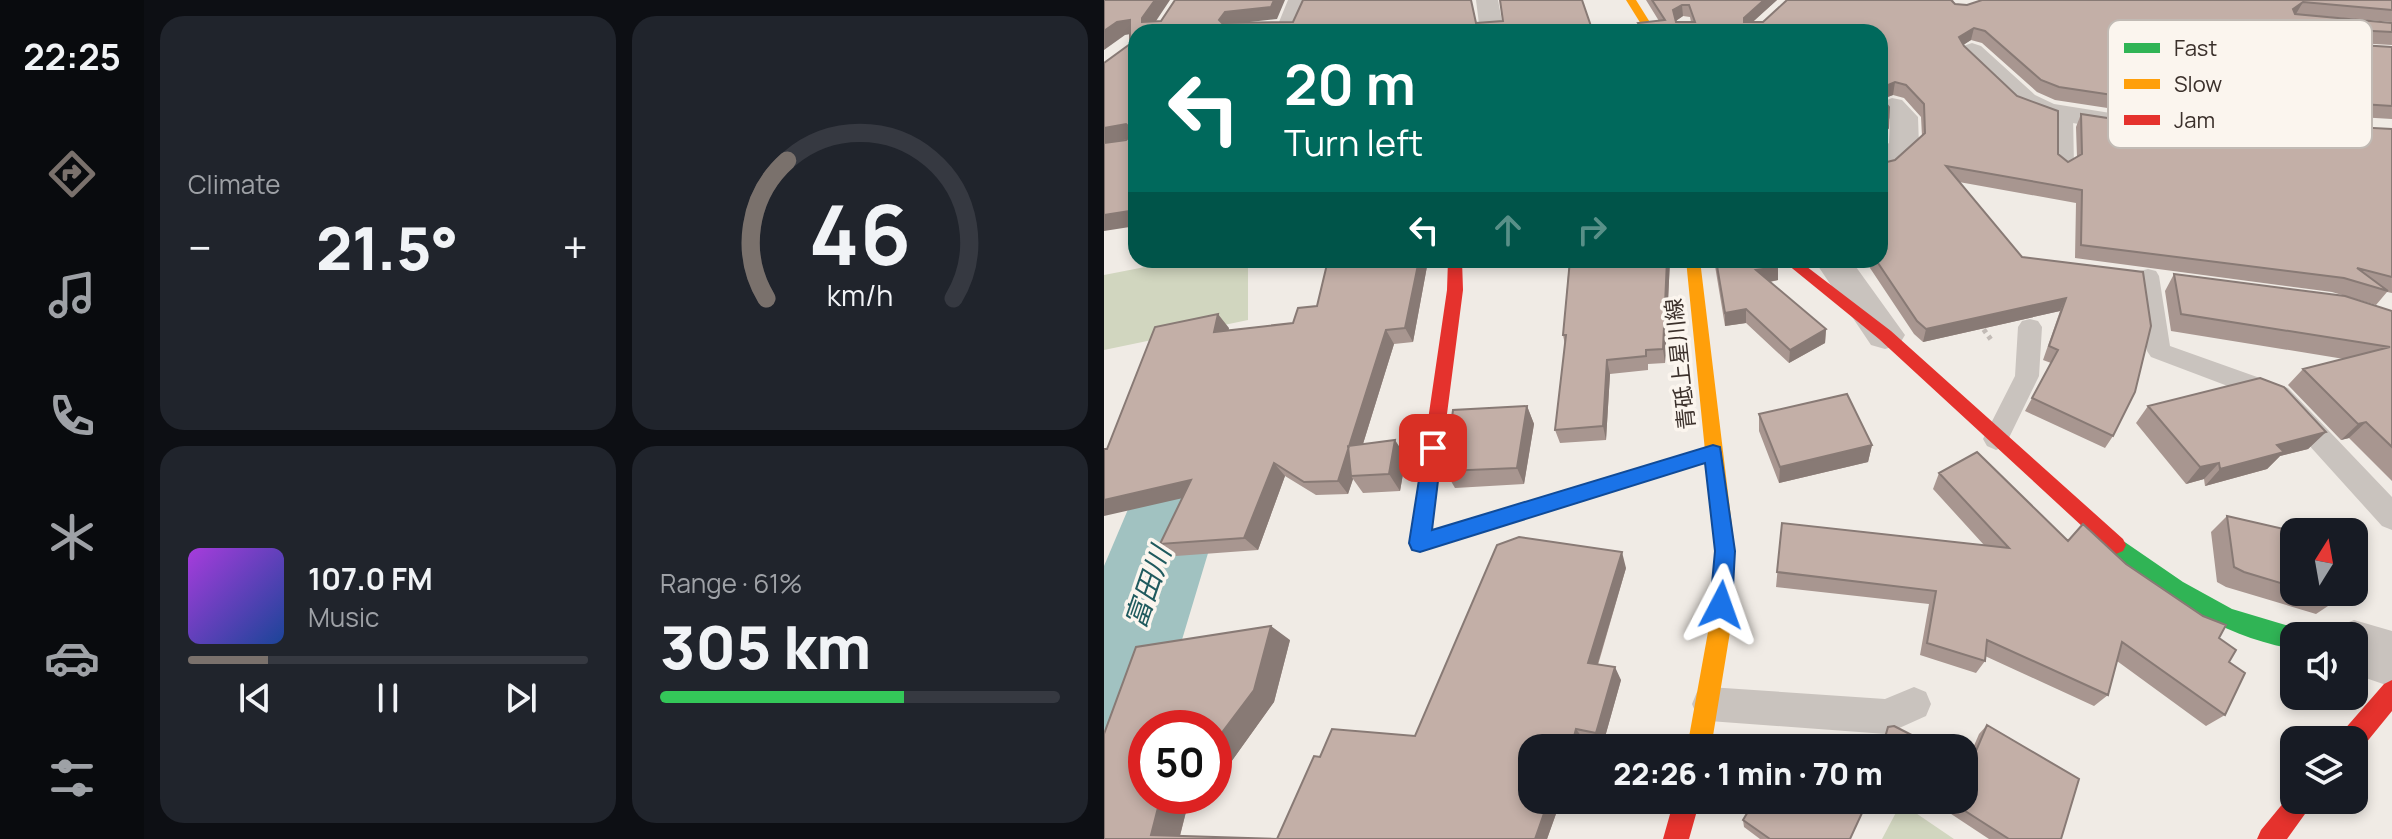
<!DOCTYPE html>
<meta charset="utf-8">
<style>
:root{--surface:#171b24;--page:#20242c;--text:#f1f3f6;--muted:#9ea1a6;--line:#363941;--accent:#7a716c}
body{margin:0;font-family:Manrope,"Noto Sans JP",sans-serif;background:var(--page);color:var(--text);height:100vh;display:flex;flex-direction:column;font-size:30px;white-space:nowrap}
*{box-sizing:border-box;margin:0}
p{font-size:26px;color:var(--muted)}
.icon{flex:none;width:44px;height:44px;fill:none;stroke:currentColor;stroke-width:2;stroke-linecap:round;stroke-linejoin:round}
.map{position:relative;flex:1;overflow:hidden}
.panel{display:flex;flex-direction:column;gap:16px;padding:16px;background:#0d0f14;width:960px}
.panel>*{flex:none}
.banner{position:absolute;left:24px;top:24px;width:760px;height:244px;border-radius:24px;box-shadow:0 4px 12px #0003;background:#00695c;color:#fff;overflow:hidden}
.needle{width:52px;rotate:11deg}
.tools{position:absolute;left:1176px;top:518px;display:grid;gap:16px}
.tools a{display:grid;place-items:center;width:88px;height:88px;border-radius:16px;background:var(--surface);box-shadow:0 4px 12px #0003;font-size:40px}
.speed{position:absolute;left:24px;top:710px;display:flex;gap:16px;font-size:40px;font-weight:700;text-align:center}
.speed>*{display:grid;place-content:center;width:104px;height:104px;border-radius:50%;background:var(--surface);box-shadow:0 4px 12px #0003;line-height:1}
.speed .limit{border:12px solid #d22;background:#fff;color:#111}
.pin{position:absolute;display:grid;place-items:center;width:68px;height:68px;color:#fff;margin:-34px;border-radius:16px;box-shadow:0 4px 12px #0006}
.me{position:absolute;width:88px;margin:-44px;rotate:4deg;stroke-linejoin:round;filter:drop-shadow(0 0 6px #0008)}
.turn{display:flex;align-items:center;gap:28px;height:168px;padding:0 24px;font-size:36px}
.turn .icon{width:104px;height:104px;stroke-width:2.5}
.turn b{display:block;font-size:56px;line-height:68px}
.lanes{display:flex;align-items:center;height:76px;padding:0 24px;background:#0003;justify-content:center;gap:40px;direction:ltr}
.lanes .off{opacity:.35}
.big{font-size:60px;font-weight:800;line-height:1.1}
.panel .widget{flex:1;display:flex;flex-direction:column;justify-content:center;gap:12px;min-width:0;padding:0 28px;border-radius:24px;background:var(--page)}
.panel .dial{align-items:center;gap:0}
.dial svg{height:208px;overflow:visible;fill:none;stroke:var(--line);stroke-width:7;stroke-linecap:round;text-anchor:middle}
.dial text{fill:var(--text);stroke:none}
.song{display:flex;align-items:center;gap:24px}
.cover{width:96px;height:96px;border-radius:12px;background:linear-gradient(135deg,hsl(280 70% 55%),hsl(220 70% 35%))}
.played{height:8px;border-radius:4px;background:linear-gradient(90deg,var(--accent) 20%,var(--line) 20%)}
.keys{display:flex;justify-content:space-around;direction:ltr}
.heat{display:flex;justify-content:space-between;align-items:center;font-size:44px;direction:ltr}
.charge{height:12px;border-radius:6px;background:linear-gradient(90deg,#34c759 61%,var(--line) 0)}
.panel .tiles{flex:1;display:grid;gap:16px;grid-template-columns:repeat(2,1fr)}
.trip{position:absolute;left:414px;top:734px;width:460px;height:80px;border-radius:24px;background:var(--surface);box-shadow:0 4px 12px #0003;font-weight:800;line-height:80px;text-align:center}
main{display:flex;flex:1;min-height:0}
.dock{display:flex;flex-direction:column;width:144px;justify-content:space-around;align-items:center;background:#090b0e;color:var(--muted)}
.dock .icon{width:56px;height:56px}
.dock .on{color:var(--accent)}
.dock b{font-size:36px;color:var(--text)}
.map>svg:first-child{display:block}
</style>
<main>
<nav class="dock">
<b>22:25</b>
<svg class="icon on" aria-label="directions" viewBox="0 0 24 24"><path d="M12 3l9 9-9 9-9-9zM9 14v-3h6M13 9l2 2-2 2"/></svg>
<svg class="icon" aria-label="music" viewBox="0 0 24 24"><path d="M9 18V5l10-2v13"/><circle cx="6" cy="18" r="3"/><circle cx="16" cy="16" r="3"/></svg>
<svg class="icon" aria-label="phone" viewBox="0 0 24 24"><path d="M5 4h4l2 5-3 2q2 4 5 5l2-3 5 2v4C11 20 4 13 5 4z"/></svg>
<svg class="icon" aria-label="climate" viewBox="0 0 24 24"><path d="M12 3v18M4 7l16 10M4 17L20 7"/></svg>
<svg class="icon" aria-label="car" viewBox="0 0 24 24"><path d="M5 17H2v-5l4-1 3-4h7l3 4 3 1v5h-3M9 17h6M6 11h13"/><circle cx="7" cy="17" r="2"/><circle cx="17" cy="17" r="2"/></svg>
<svg class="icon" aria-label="filters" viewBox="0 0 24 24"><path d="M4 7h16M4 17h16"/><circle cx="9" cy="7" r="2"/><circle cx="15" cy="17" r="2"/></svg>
</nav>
<section class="panel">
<div class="tiles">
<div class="widget"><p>Climate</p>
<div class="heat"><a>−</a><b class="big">21.5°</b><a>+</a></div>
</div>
<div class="widget dial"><svg viewBox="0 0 100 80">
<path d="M14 69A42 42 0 1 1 86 69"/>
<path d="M14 69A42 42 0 0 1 22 16" stroke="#7a716c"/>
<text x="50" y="56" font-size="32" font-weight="700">46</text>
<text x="50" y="72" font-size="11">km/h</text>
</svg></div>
<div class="widget">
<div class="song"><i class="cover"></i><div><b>107.0 FM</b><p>Music</p></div></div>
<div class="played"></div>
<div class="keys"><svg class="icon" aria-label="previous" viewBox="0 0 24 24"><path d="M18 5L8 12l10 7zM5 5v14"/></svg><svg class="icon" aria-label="pause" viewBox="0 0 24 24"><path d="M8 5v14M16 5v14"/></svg><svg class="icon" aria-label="next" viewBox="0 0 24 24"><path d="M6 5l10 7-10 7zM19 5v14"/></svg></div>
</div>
<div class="widget"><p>Range · 61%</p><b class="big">305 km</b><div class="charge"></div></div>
</div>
</section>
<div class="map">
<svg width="1288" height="839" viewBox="0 0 1288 839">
<rect width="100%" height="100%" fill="#f0ebe5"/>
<path fill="#d1d6bf" d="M77 260H144V320L0 350V275Z
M797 803 850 839H778Z"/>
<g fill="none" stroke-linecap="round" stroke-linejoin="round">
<path fill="#a1c2c1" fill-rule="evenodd" d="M70 469 104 481 117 510 77 643 64 728H42V796H45L42 801 0 819V566L36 481Z"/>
<path stroke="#c2bbb6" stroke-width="5" stroke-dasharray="4 4" stroke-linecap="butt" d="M875 323 888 341"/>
<path fill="#c9c3be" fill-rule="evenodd" d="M961 109 969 114 970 167 961 173 952 167 953 114Z
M1044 269 1052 271 1055 276 1066 346 1184 388 1288 497V530L1278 526 1166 402 1047 357 1043 351 1033 276 1036 271Z
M926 319 934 321 938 327 935 376 901 446 892 450 883 446 879 439 911 376 914 327 918 321Z
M605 687 781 699 810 687 822 692 827 704 822 716 782 734 605 721 593 716 588 704 593 692Z"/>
<path fill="#c9c3be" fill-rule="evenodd" d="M184 0H206L193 32H125L128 27 175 22Z
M372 0H394L400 32H376Z
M868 43 877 46 931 95 950 104 1044 119 1049 125 1044 131 1034 134 933 117 911 107 859 56 855 51 859 46Z
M788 98 798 100 814 117 815 146 787 171 776 173V149L785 143 786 119 776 109V103Z
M710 260H747L801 335 795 345 781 349 767 345Z
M1250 620 1288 631V687L1250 674V636H1227L1230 628Z"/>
<path fill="#30b455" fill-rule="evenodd" d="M1012 536 1079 582 1128 609 1198 630 1200 636H1190V649C1120 637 1058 597 1005 551L1002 545 1005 539Z"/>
<path fill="#ff9f0a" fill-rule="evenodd" d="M522 0H532L552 32H542Z
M582 260H596L631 551 626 632 607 748H583L604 632 611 551Z"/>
<path fill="#e5322d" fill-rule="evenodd" d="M344 260H358L359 290 328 530 609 445 616 448 618 453 616 458 316 552 309 549 306 543 343 290Z
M678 260H694L787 331 1019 539 1022 545 1019 551 1012 554 1005 551 775 339Z
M1288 680V711L1257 749 1250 751V740H1236L1239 731 1280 684Z
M1190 790V800H1211L1183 839H1153L1157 830Z
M570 800H596L585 839H559Z"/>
</g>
<path fill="#a89690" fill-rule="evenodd" d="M542 0H673L648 22H659L683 0H849L851 4 863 5 1288 0V22L1203 15 1288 23V45L1111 35 1288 47V119L1204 114 1056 116 951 100 933 92 878 43 867 40 859 45 954 154 964 162 973 157 972 127 977 114 1062 127 1288 129V293L1283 292 1272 305 1228 292 971 258 972 203 855 182 918 257 1039 272 1009 436 1001 448 921 411 947 363 939 360 956 311 819 342 810 334 764 265 755 266 751 260H776L779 163 791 160 818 136 817 117 800 98 789 95 778 99 782 141 776 146V32H535L534 23 555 21ZM579 16 586 17 587 22H572V21Z
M224 260H326L324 261 309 342 290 344 259 444 302 457 296 491 259 493 249 479 244 494 212 495 181 476 154 550 72 556 56 544 78 498 3 449 125 328 124 330 189 323 213 306Z
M422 260H566L561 363 544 364V370L506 374 502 440 456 443 451 430 461 345 459 335 465 263 424 265Z
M610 260H672L674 267V280L666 282 722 329 721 343 685 363 642 323 621 326Z
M1070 274 1288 311V481L1245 438 1237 440 1184 385 1199 369 1240 359 1067 331 1061 291Z
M423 406 430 424 420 484 351 488 341 471Z
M1044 406 1222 432 1204 449 1176 456 1163 469 1101 486 1100 479 1082 484 1032 423Z
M655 414 768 445 764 462 675 483 655 431Z
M835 473 964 541 1022 564 1115 638 1125 662 1121 715 1102 726 1013 661 1004 695 990 706 881 656V661L872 673 816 655 825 604 672 587 678 523 880 545 829 489Z
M1123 516 1190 532V592H1242L1233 600 1212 614 1122 587 1113 582 1107 532Z
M522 568 494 665 517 680 499 744 480 740 461 812 453 811 443 839H0V734L186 640 170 702 127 762 42 728V796H86L76 836 173 839 216 757 311 736Z
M883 725 957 839H885L829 802 826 806 819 813 801 800H860L866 755 875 734Z
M639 820 746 839H656L640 827Z"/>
<path fill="#887a75" d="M51 0H66L46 30 38 22V18Z
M170 0H181L173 19 128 24 122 32 115 20 121 12Z
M660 0H673L640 30V18Z
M1199 2 1192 14 1182 20 1189 9Z
M578 5 579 16 570 22 569 10Z
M26 20 32 33 21 35 0 50V31L13 22Z
M1117 23 1111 35 1107 29Z
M870 28 867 40 853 49 855 37Z
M791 82 789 95 776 100 777 88Z
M22 124 32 138 0 143V128Z
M784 128 782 141 776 146V135Z
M32 210V226L0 231V215Z
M315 260H326L324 261 309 342 301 328Z
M563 260H566L561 363 559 349Z
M756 260H764V265L755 266Z
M674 267V280L652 284V270Z
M962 298 956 311 819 342 822 329Z
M642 309V323L621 326V313Z
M114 314 125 328 122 346 110 332Z
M722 329 721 343 685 363 686 350Z
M282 330 290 344 249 476H247L249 479 244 494 234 481Z
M503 360 506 374 502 440 499 426Z
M423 406 430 424 420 484 413 468Z
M1262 422 1245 438 1237 440 1254 424Z
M1222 432 1204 449 1176 456 1163 469 1101 486 1116 469 1173 445Z
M291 440 302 457 296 491 285 474Z
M768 445 764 462 675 483 676 467Z
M170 463 181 476 154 550 140 538Z
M1115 463 1100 479 1082 484 1096 467Z
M87 480 101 493 0 516V500Z
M518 552 522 568 490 676 484 663Z
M167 626 186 640 170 702 127 762 110 766V743Z
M511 667 517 680 499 744 492 733Z
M472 729 480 740 478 748H467Z
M57 796H86L75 839 47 835Z
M453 800H464L461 812 452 803Z
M444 802 453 811 443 839H431Z"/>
<path fill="#c3afa7" stroke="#887a75" stroke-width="2" fill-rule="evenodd" d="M0 0H51L38 18V22L57 21 71 0H170L167 7 121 12 115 20 118 23 189 22 199 0H367L372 23 399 21 396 0H478L489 32H32V210L0 215V143L22 140 25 137V127L22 124 0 128V63L26 44V20L13 22 0 31Z
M548 0H660L640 18V22H659L683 0H847L851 4 863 5 878 0H1288V10L1199 2 1189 9 1191 14 1288 23V32L1117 23 1107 29 1112 36 1288 47V106L1212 101 1062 103 955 87 937 80 881 31 870 28 855 37 860 46 913 96 954 111V154L964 162 978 154 977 114 1062 127 1213 125 1288 129V277L1253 268 1284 291 1240 278 977 245 978 190 842 166 918 257 1039 272 1047 326 1031 392 1009 436 928 398 954 350 945 346 962 298 822 329 813 321 772 260H776V160L779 163 791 160 821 133 820 104 802 85 791 82 777 88 776 91V32H540L534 23 561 20ZM578 5H585L591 22H572L569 10Z
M776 97 785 107 784 128 776 135Z
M224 260H315L301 328 282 330 234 481 200 482 170 463 140 538 56 544 87 480 0 500V449H3L51 327 114 314 110 332 189 323 194 308 213 306Z
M466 260H563L559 349 542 350V356L503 360 499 426 451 430 462 335H459Z
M612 260H672L674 267 652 270 722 329 686 350 642 309 621 313Z
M1070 274 1241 296 1288 311V447L1262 422 1254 424 1199 369 1286 347 1077 314Z
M1156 378 1180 387 1222 432 1173 445 1180 452 1116 469 1115 463 1096 467 1044 406Z
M743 394 768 445 676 467 655 414Z
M423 406 413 468 341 471 349 410Z
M291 440 285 474 247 476 244 446Z
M873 452 964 541 979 524 1022 564 1099 616 1122 625 1115 638 1132 650 1125 662 1141 673 1121 715 1018 642 1004 695 883 640 881 661 823 643 832 591 673 572 678 523 905 548 835 473Z
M1123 516 1193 532H1190V587L1140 572 1130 567Z
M415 537 518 552 484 663 511 667 492 733 472 729 467 748H428V800H453L452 803 444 802 431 839H0V734L32 647 167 626 150 690 110 743V728H42V796H57L47 835 173 839 210 756 216 757 228 729 311 736 393 545Z
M1250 545 1254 546 1262 574 1250 584Z
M1207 592H1242L1233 600Z
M883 725 975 779 957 839H905L844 800H860V752L869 758Z
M790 726 833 748H778L784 727Z
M686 739 700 748H681Z
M651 800H764L746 839H666L639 820Z
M817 800H830L826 806Z"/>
<path fill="#1a73e8" stroke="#114b97" stroke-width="2" d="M329 441 336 443 338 448 328 530 609 445 616 447 631 551 628 605 625 613 617 616 610 613 606 605 611 551 601 463 316 552 308 550 305 543 320 448 322 443Z"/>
<g text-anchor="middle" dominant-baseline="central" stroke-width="7" stroke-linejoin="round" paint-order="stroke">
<g font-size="22" fill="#3b302b" stroke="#fbf5ee">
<text transform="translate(576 364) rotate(-96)">青砥上星川線</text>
</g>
<g font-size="28" font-style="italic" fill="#1f5a5e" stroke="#fbf5ee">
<text transform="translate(43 587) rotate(-71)">富田川</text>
</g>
</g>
<rect x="1004" y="20" width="264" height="128" rx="12" fill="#fbf5ee" stroke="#c1bab4" stroke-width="2"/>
<rect x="1020" y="43" width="36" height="10" fill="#30b455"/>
<rect x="1020" y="79" width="36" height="10" fill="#ff9f0a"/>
<rect x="1020" y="115" width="36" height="10" fill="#e5322d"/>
<g font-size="22" fill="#3b302b">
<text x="1070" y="56">Fast</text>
<text x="1070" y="92">Slow</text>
<text x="1070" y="128">Jam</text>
</g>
</svg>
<div class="tools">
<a><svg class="needle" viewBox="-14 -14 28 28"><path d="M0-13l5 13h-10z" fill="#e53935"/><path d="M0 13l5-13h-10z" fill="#9ea1a6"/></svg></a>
<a><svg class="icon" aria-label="sound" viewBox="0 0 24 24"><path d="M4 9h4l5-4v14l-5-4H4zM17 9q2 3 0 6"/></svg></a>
<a><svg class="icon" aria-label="layers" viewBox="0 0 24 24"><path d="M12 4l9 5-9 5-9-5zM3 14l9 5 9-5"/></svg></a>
</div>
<div class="speed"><div class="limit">50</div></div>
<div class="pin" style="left:329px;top:448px;background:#d93025"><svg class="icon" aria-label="arrive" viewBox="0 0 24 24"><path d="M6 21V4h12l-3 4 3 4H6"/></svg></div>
<svg class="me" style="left:617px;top:605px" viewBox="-20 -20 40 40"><path d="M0-17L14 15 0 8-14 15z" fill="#1a73e8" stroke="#fff" stroke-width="4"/></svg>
<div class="trip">22:26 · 1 min · 70 m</div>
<div class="banner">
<div class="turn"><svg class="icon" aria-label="left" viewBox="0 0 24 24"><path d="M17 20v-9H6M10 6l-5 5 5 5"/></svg><div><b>20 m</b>Turn left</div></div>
<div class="lanes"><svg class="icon" aria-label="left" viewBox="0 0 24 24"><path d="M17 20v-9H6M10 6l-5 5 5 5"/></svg><svg class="icon off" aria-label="ahead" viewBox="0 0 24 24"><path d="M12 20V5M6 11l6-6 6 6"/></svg><svg class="icon off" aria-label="right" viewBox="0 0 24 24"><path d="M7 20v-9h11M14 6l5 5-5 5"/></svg></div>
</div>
</div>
</main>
